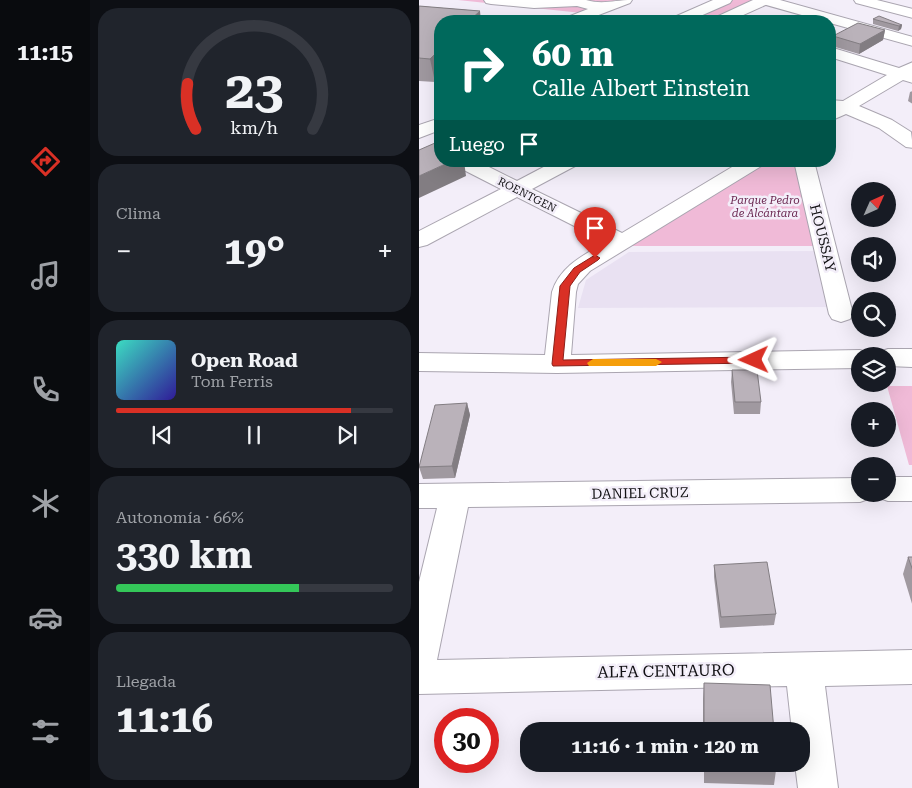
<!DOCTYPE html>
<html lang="es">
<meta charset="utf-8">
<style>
:root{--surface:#171b24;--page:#20242c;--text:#f1f3f6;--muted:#9ea1a6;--line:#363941;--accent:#d93025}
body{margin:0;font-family:"Roboto Serif",serif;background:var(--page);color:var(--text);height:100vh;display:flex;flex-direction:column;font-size:19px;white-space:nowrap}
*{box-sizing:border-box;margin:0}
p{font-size:16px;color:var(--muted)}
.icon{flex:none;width:28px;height:28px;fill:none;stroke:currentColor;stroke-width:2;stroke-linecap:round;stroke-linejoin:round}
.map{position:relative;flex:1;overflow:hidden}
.sheet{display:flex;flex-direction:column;gap:8px;padding:8px;background:#0d0f14;width:329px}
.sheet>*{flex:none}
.top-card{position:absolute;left:15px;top:15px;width:402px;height:152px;border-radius:20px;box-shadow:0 5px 20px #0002;background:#00695c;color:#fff;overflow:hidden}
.needle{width:32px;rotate:45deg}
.tools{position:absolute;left:432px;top:182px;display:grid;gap:10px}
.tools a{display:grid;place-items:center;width:45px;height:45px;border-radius:50%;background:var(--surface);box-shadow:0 5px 20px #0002;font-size:25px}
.speed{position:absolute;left:15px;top:708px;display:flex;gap:10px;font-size:25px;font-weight:700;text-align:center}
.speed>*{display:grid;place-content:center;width:65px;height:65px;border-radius:50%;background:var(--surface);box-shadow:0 5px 20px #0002;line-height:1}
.speed .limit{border:8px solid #d22;background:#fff;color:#111}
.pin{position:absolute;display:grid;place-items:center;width:42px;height:42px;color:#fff;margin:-51px -21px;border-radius:50% 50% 50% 0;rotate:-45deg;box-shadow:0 0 5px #0007}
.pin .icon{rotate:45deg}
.me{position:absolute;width:55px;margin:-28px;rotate:269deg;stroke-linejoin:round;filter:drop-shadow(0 0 4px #0008)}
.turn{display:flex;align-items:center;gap:18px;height:105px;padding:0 15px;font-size:22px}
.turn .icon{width:65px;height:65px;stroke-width:2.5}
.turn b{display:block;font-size:35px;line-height:42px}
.then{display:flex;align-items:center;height:48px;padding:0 15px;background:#0003;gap:10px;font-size:19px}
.big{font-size:38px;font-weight:700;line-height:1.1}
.sheet .widget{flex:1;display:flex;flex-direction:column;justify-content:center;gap:8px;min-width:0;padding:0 18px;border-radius:20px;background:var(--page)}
.sheet .dial{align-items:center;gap:0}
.dial svg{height:130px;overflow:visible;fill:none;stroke:var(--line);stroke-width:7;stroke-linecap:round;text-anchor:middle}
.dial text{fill:var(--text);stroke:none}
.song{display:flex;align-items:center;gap:15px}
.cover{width:60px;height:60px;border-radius:8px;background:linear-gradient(135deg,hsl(170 70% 55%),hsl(250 70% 35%))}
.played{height:5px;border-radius:2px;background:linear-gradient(90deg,var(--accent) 85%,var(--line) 85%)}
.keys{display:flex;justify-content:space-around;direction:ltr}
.heat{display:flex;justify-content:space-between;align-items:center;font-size:28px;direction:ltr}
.charge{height:8px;border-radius:4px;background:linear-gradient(90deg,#34c759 66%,var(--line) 0)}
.trip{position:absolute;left:101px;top:722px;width:290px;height:50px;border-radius:20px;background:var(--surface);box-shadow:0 5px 20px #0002;font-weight:700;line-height:50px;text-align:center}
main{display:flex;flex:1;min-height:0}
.menu{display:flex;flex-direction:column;width:90px;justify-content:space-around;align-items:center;background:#090b0e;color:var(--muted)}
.menu .icon{width:35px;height:35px}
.menu .selected{color:var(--accent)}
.menu b{font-size:22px;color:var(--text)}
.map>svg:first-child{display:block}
</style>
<main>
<nav class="menu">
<b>11:15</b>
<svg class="icon selected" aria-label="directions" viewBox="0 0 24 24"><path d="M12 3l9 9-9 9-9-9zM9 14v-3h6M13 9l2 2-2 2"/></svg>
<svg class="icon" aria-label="music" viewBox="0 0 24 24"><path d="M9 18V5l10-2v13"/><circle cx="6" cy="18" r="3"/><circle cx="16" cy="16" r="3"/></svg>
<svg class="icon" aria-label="phone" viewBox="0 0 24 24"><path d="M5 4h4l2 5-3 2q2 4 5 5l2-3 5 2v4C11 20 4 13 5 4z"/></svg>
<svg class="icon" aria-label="climate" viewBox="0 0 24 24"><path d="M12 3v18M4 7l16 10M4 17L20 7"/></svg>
<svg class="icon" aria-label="car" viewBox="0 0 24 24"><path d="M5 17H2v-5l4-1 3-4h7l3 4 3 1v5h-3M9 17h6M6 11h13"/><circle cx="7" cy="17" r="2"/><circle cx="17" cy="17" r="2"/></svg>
<svg class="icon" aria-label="filters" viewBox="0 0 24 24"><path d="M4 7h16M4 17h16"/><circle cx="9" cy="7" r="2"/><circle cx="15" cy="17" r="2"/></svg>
</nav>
<section class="sheet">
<div class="widget dial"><svg viewBox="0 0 100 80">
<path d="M14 69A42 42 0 1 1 86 69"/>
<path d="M14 69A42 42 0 0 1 9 41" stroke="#d93025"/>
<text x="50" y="56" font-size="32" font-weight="700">23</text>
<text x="50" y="72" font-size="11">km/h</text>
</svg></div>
<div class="widget"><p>Clima</p>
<div class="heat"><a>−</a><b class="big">19°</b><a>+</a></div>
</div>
<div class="widget">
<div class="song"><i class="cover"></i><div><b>Open Road</b><p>Tom Ferris</p></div></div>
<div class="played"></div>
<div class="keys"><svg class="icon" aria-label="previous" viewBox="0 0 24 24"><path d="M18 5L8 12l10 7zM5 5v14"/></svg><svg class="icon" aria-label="pause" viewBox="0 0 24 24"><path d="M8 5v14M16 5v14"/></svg><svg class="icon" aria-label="next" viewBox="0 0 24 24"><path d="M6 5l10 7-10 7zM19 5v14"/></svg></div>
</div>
<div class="widget"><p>Autonomía · 66%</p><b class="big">330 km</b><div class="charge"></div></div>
<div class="widget"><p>Llegada</p><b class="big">11:16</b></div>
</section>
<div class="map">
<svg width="494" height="788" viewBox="0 0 494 788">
<rect width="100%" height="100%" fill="#f3eef9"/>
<path fill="#e9e1f2" d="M402 251 415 307 159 308 167 280 210 252Z"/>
<path fill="#f0bad7" d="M39 0H197L163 13Z
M314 0H339L291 21H266Z
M346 161H377L396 246H208Z
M468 386H493V465H490Z"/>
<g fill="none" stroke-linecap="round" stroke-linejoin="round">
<g stroke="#aaa5b0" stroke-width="2">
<path id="minor" d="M65 0H167C184 5 195 0 213 0L211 3 164 21H144L146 18 169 9 158 6 115 8 72 4 67 3Z
M338 0H361L494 37V46L411 23V21H404L340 3Z
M411 47 480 68 494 62V83L484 80 440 106 473 120 492 132 494 148 487 147 460 128 427 114 411 121V100L424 101 468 75 411 57Z
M32 161H58L98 181 136 161H161L158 165 113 189 203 233 323 161H347L344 165 171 271 159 284 157 292 152 355 441 350 450 353 452 356H441V368L138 373 0 371V353L126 355 133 292C141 266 165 255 187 242L98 197 8 245 0 247V231L82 189 35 165Z
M375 161H395L434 314 431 319 422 322 413 319 410 314Z
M469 349H494V367L469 366V356H457L460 352Z
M469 477H494V501H469L458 497 456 494H469Z
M441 478V494H454L452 498 441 502 49 507 18 660 494 650V684L406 686 419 788H379L376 764H382V731H373L368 686 0 694V582L18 508H0V484Z"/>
</g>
<g stroke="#aaa5b0" stroke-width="2">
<path id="major" d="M294 0H313L311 3 270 21H251L253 18Z
M334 0H353L351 3 311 21H293L295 18Z
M435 0H458L494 9V18L437 3Z
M21 118V130L0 138V125Z"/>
</g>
<use href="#minor" fill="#fff" fill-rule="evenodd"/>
<use href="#major" fill="#fff" fill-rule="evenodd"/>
</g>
<path fill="#a099a0" d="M0 6 61 11 16 82 0 81Z
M454 19 483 25 482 29 479 31 454 24Z
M466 30 464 40 440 54 413 46 414 36Z
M494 91V104L489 101 491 92Z
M313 370 342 402 341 414H315L312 382Z
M48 403 51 415 36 478 4 479 0 467Z
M489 557H494V607L484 574Z
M295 565 357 614 355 625 301 628 295 577Z
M285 683 355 731H284V699Z
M285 764H357V770L355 785 285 783Z"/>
<path fill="#827d82" d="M61 11 62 21H50Z
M483 25 482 29 479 31 480 26Z
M466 30 464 40 440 54 441 44Z
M21 49V77L16 82 11 59Z
M33 161H45L47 176 0 198V176Z
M48 403 51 415 36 478 33 466Z"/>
<path fill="#bab2ba" stroke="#827d82" d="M0 6 61 11 50 21H21V49L11 59 0 58Z
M460 16 483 25 480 26 454 19Z
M439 23 466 30 441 44 414 36Z
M16 143 21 145V161H33L0 176V150Z
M313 370H338L342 402H316Z
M48 403 33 466 0 467 16 405Z
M489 557H494V571Z
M348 562 357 614 302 617 295 565Z
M285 683 351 685 355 731H285Z
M286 764H357V770L286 768Z"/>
<path fill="#d93025" stroke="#8d1f18" d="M176 255 181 258 179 260 161 272 151 286 144 360 335 357 340 360 339 363 134 366 133 364 141 286 155 268Z"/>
<path fill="#f59e0b" d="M174 359H237L243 362 237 366H170L168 363Z"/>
<g text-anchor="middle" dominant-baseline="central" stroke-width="5" stroke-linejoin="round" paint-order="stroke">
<g font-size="11" fill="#111013" stroke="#f3eef9">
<text transform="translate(108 195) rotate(27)">ROENTGEN</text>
</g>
<g font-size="11" font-style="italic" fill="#6b2851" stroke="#f3eef9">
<text x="346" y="200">Parque Pedro<tspan x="346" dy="13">de Alcántara</tspan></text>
</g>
<g font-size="14" fill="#111013" stroke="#f3eef9">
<text transform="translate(404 238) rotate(76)">HOUSSAY</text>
<text transform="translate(221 493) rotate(-1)">DANIEL CRUZ</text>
</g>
<g font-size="16" fill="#111013" stroke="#f3eef9">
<text transform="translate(247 671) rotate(-1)">ALFA CENTAURO</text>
</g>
</g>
</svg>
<div class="tools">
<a><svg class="needle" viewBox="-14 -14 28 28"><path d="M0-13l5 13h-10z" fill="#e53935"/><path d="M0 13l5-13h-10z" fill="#9ea1a6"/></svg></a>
<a><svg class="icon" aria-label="sound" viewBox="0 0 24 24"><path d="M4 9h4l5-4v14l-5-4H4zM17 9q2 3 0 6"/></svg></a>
<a><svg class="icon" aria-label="search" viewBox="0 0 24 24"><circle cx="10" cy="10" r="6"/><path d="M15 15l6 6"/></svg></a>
<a><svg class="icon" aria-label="layers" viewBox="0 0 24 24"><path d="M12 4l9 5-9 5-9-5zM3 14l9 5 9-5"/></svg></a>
<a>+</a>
<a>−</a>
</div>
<div class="speed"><div class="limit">30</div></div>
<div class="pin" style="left:176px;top:258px;background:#d93025"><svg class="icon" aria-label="arrive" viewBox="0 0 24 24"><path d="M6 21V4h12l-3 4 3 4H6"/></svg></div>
<svg class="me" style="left:335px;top:360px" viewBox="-20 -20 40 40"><path d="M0-17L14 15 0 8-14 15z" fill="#d93025" stroke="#fff" stroke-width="4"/></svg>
<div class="trip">11:16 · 1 min · 120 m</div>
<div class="top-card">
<div class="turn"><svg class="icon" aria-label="right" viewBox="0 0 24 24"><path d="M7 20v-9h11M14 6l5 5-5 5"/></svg><div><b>60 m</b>Calle Albert Einstein</div></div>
<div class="then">Luego<svg class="icon" aria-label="arrive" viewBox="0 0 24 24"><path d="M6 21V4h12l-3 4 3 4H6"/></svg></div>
</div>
</div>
</main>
